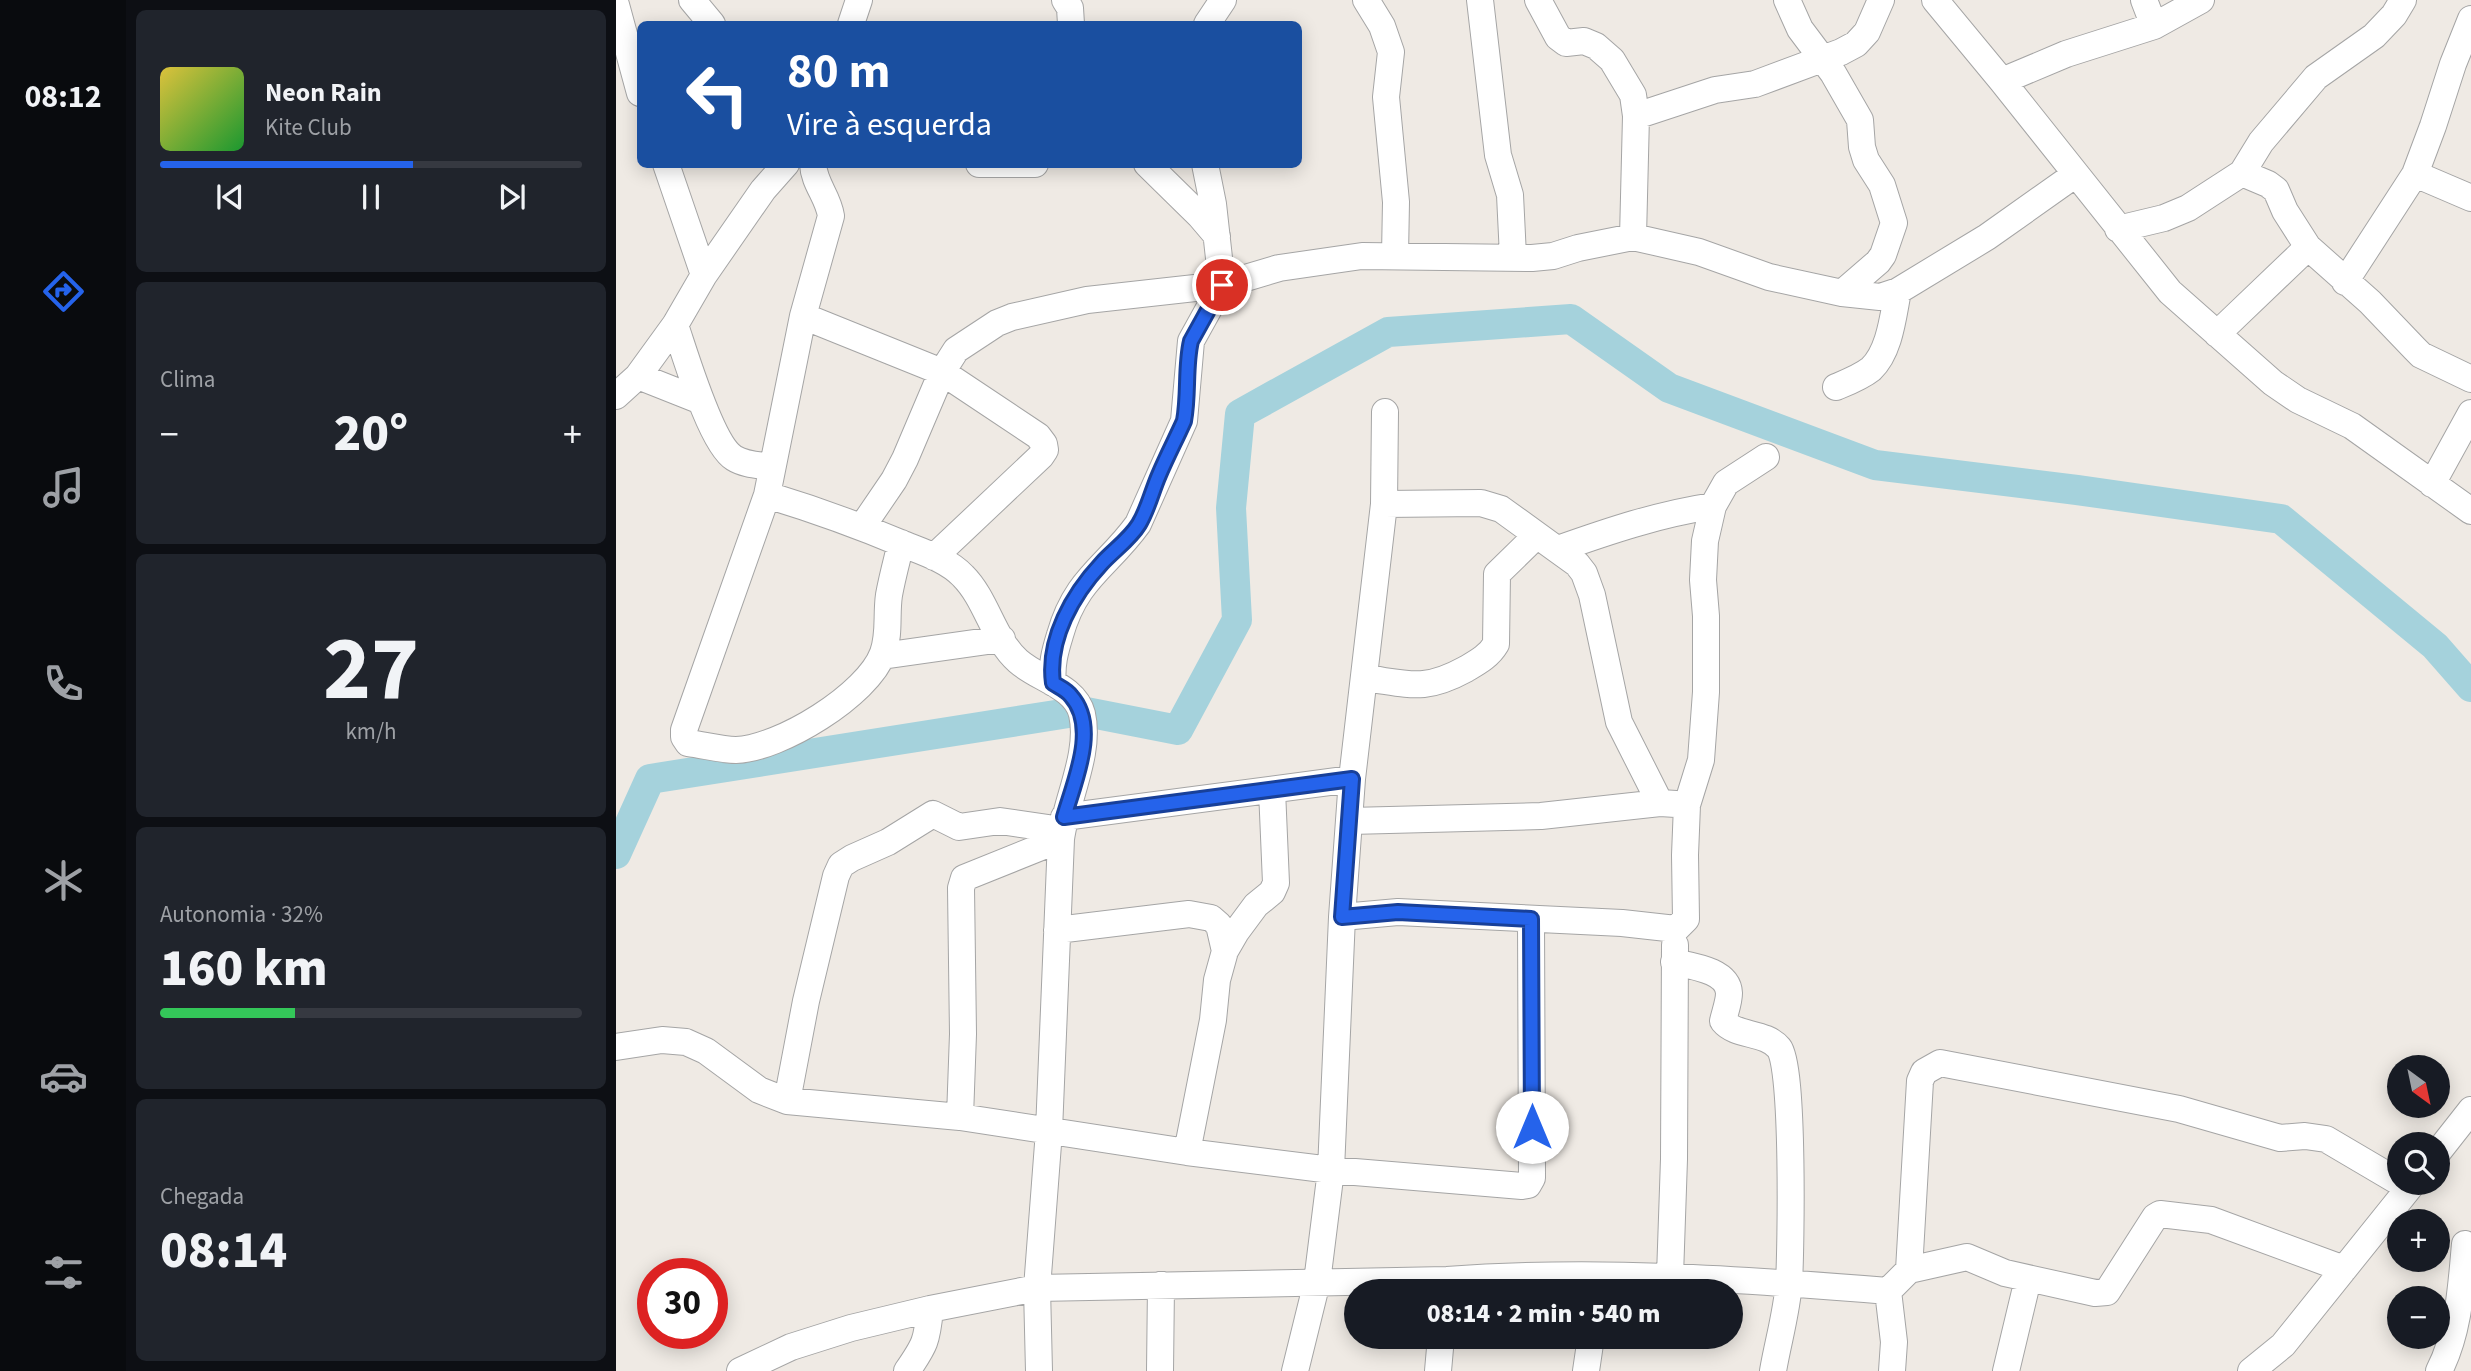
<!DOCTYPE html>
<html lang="pt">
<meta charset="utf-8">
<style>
:root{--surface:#171b24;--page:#20242c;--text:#f1f3f6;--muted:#9ea1a6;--line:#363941;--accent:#2563eb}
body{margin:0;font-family:"Source Sans 3",sans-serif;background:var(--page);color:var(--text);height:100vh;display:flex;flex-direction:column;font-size:26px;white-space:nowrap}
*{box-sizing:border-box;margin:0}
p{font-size:23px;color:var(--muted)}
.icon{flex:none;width:38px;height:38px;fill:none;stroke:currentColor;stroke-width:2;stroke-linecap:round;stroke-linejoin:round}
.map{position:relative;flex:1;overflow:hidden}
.details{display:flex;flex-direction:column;gap:10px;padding:10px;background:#0d0f14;width:490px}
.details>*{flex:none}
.banner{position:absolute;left:21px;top:21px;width:665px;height:147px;border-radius:10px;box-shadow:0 4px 18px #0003;background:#1a4fa0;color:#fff;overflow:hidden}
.needle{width:46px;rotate:147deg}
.fabs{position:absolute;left:1771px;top:1055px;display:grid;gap:14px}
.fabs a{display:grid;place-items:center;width:63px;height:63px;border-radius:50%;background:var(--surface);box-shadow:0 4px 18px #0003;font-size:35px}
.speed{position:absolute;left:21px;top:1258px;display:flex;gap:14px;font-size:35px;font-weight:700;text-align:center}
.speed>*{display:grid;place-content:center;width:91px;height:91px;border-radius:50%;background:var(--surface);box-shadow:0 4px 18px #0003;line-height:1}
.speed .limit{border:10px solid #d22;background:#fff;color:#111}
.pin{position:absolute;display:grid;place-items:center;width:60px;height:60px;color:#fff;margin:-30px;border:4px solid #fff;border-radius:50%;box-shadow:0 2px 7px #0007}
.me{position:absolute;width:77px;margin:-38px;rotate:0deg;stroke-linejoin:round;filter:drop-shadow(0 0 5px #0008)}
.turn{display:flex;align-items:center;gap:24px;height:147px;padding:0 35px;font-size:32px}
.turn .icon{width:91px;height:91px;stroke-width:2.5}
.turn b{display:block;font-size:49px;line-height:60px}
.big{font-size:52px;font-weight:800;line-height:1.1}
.details .widget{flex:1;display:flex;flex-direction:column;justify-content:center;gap:10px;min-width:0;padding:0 24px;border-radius:10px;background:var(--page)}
.details .dial{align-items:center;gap:0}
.dial b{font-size:91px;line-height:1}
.song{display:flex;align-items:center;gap:21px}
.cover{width:84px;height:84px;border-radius:10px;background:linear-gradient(135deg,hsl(50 70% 55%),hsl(130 70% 35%))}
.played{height:7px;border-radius:4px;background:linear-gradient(90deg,var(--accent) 60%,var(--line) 60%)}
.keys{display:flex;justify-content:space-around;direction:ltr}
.heat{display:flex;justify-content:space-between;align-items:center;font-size:38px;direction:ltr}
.charge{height:10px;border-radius:5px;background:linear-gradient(90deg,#34c759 32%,var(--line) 0)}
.trip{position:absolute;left:728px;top:1279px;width:399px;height:70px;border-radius:35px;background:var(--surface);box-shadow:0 4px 18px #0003;font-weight:800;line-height:70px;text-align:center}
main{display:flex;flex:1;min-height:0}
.tabs{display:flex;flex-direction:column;width:126px;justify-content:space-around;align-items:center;background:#090b0e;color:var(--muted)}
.tabs .icon{width:49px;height:49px}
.tabs .selected{color:var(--accent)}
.tabs b{font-size:32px;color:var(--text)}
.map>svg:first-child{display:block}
</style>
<main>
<nav class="tabs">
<b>08:12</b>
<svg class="icon selected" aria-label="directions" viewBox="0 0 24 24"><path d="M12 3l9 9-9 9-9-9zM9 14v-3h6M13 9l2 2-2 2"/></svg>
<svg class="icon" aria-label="music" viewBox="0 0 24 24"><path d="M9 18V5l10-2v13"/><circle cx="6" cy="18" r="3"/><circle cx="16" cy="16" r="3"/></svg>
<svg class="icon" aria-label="phone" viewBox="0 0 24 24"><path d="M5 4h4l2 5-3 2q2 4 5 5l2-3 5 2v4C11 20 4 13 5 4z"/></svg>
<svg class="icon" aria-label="climate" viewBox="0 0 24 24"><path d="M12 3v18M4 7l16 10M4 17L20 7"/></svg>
<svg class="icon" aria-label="car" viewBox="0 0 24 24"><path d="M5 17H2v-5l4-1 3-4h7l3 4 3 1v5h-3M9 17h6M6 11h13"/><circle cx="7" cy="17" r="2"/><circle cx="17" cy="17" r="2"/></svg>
<svg class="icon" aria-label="filters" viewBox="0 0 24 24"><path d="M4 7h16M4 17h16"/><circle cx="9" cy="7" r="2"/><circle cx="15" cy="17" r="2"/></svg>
</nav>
<section class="details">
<div class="widget">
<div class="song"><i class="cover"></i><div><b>Neon Rain</b><p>Kite Club</p></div></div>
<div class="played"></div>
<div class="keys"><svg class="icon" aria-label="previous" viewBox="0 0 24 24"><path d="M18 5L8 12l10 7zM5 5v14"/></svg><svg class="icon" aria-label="pause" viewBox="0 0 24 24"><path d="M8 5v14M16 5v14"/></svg><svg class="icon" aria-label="next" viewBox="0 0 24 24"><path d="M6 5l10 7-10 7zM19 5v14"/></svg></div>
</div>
<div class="widget"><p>Clima</p>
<div class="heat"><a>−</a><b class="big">20°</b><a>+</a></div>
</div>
<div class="widget dial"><b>27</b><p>km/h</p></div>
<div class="widget"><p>Autonomia · 32%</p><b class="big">160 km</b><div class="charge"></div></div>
<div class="widget"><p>Chegada</p><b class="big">08:14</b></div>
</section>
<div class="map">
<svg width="1855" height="1371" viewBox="0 0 1855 1371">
<rect width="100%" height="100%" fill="#efeae4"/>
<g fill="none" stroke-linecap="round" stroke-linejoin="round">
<path stroke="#a5d2dc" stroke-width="30" d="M0 854 34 779 465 711 562 730 621 620 615 508 624 414 772 332 955 319 1053 388 1259 465 1461 490 1665 519 1819 646 1855 687"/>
<g stroke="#a5a5a5" stroke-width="28">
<path id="minor" d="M76 0 96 24
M449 0 454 8 455 24
M750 0 766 26 775 52 770 97 780 202 779 255
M864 0 882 155 894 195 897 256
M922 0 942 37 950 43 968 41 980 46 996 60 1017 95 1020 116 1017 237
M1171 0 1184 29 1217 73 1244 120 1246 147 1250 160 1266 185 1278 223 1267 255 1262 262 1226 293
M1319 0 1386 81 1554 292 1657 383 1682 400 1736 426 1855 511
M1528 0 1538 26
M0 5 24 93
M235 24 243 0
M591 24 607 0
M1386 81 1450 54 1538 26 1585 0
M1020 116 1099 90 1139 84 1225 52 1240 44 1251 32 1265 0
M50 164 88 275
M197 164C198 184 212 196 215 216L187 316 151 495 68 730V737L72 743C88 745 105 750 120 750 163 749 252 695 267 653 274 634 270 615 273 595 276 578 281 560 285 543
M363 164H419
M531 164 584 216 601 236
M1626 173 1652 184 1660 190 1669 211 1692 247 1754 302 1799 349 1805 355 1855 379
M1799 174 1855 198
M1502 229 1548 218 1572 208 1626 173 1645 142 1700 77 1758 36 1778 15 1787 0
M1729 282 1799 174 1817 126 1837 64 1855 19
M187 316 326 372 422 436 428 444 429 450 425 456 318 557
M59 325C69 354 95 444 118 458 129 465 144 465 155 467
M1601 334 1692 247
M22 376 85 401
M1220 387C1232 382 1245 377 1255 369 1274 351 1277 316 1282 291
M0 396 22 376 59 325 88 275 147 190 170 164
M1816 484 1855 413
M151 495C197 509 242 525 287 544 307 552 332 560 347 576 371 600 377 639 402 661 422 679 459 686 466 714 475 753 450 800 445 839L433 1131 421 1288 423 1371
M768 504 865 503 885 509 961 564 968 573 976 595 1003 722 1044 803
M246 527 278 480 289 459 326 372 340 350 381 323 396 317 471 300 606 285 663 268 746 256 916 258 937 256 962 248 1017 237 1083 252 1153 277 1226 293 1264 297 1282 291 1371 237 1460 174
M942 549C993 531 1043 514 1097 506
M266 656 386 639
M748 678C794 684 808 692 850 669 862 662 873 656 880 644L881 574 921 535
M437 683C435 666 439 651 444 635 460 578 491 567 522 524L568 421 575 341 606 285 597 204 589 164
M448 817 736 779
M734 821 925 816 1044 803 1060 804
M726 917 782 912 1006 923 1060 929 1070 919 1069 855 1071 805 1085 760 1090 692V616L1087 580 1089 541 1097 506 1110 483 1150 457
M441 930 573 914 595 918 603 925 609 951
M1058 962C1075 966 1112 970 1113 993 1113 1002 1109 1012 1107 1021 1120 1037 1149 1031 1163 1048 1178 1066 1175 1249 1173 1282 1171 1311 1162 1342 1157 1371
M0 1047 46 1040 70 1042 90 1051 143 1090 171 1101 344 1117 571 1152 715 1170 906 1186 912 1185 916 1178 915 919
M171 1101 190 1001 220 876 225 865 236 858 272 842 317 814 343 827 384 821 446 830
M344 1117 347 1034 345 888 348 878 445 839
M571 1152 597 1020 601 980 609 951 620 932 640 905 656 892 660 883 656 790
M1822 1152 1855 1110
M1293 1270 1304 1081 1308 1072 1324 1063 1563 1109 1664 1138 1689 1136 1710 1139 1783 1182
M1054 1276 1058 1159 1059 945
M1272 1291 1278 1342 1276 1371
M124 1371 175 1347 235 1328 314 1309 421 1288 831 1280C978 1269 1125 1279 1272 1291L1293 1270 1351 1257 1389 1273 1479 1293 1491 1292 1539 1217 1544 1214 1595 1220 1728 1269
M291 1371C309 1345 311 1341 314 1309
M544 1371 545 1285
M679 1371 701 1282 715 1170 726 917 736 779 768 504 769 412
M822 1371 825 1337
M970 1371 975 1337
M1390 1371 1412 1279
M1635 1371 1667 1345 1797 1183
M1823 1371C1843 1332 1845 1288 1849 1244"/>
</g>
<use href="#minor" stroke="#fff" stroke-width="26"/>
</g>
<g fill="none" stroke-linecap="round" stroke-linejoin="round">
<g stroke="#184099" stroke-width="18">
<path id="route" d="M606 285 575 341C569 366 573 394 568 421 560 439 551 456 543 475 536 491 532 509 523 524 514 539 498 550 486 563 457 594 431 639 437 683 443 687 451 690 455 696 483 727 458 782 448 817L736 779 726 917 782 912 915 919 916 1127"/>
</g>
<use href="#route" stroke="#2563eb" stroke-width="12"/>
</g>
</svg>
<div class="fabs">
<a><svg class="needle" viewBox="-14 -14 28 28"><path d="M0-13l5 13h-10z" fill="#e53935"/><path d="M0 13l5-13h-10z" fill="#9ea1a6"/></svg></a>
<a><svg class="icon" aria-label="search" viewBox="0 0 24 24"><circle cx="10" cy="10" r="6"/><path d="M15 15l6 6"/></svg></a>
<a>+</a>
<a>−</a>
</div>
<div class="speed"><div class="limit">30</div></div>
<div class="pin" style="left:606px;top:285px;background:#d93025"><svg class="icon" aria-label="arrive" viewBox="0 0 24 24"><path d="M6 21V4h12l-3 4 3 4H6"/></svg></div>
<svg class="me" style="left:916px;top:1127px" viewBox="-20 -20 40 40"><circle r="19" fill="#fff"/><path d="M0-13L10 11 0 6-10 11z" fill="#2563eb"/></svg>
<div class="trip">08:14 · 2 min · 540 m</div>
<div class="banner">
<div class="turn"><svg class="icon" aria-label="left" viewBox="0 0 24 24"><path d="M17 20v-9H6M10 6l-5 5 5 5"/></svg><div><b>80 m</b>Vire à esquerda</div></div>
</div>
</div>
</main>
